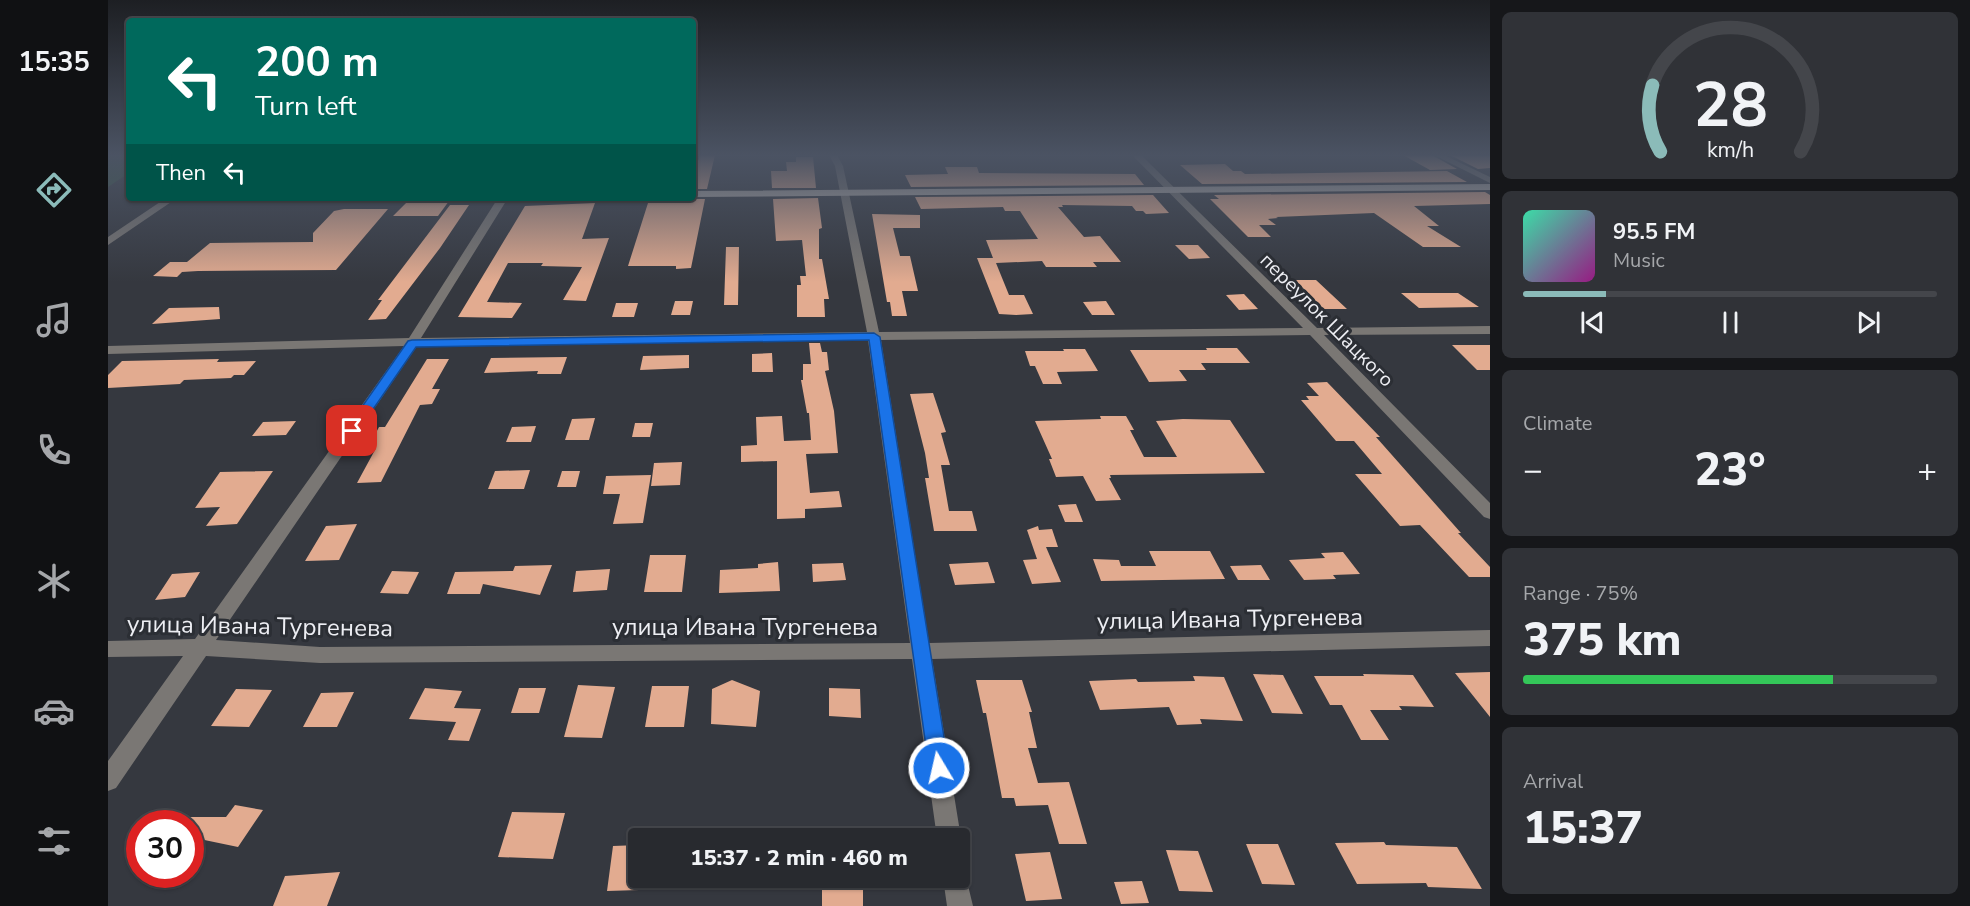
<!DOCTYPE html>
<meta charset="utf-8">
<style>
:root{--surface:#282a2f;--page:#303237;--text:#f1f3f6;--muted:#a5a7aa;--line:#44464b;--accent:#8bbbb9}
body{margin:0;font-family:"Nunito Sans",sans-serif;background:var(--page);color:var(--text);height:100vh;display:flex;flex-direction:column;font-size:22px;white-space:nowrap}
*{box-sizing:border-box;margin:0}
p{font-size:20px;color:var(--muted)}
.icon{flex:none;width:33px;height:33px;fill:none;stroke:currentColor;stroke-width:2;stroke-linecap:round;stroke-linejoin:round}
.map{position:relative;flex:1;overflow:hidden}
.details{display:flex;flex-direction:column;gap:12px;padding:12px;background:#16171a;width:480px}
.details>*{flex:none}
.banner{position:absolute;left:18px;top:18px;width:570px;height:183px;border-radius:6px;box-shadow:0 2px 4px #0004,0 0 0 2px var(--line);background:#00695c;color:#fff;overflow:hidden}
.speed{position:absolute;left:18px;top:810px;display:flex;gap:12px;font-size:30px;font-weight:700;text-align:center}
.speed>*{display:grid;place-content:center;width:78px;height:78px;border-radius:50%;background:var(--surface);box-shadow:0 2px 4px #0004,0 0 0 2px var(--line);line-height:1}
.speed .limit{border:9px solid #d22;background:#fff;color:#111}
.pin{position:absolute;display:grid;place-items:center;width:51px;height:51px;color:#fff;margin:-26px;border-radius:12px;box-shadow:0 3px 9px #0006}
.me{position:absolute;width:66px;margin:-33px;rotate:351deg;stroke-linejoin:round;filter:drop-shadow(0 0 4px #0008)}
.turn{display:flex;align-items:center;gap:21px;height:126px;padding:0 30px;font-size:27px}
.turn .icon{width:78px;height:78px;stroke-width:2.5}
.turn b{display:block;font-size:42px;line-height:51px}
.then{display:flex;align-items:center;height:57px;padding:0 30px;background:#0003;gap:12px;font-size:22px}
.big{font-size:45px;font-weight:800;line-height:1.1}
.details .tile{flex:1;display:flex;flex-direction:column;justify-content:center;gap:9px;min-width:0;padding:0 21px;border-radius:9px;background:var(--page)}
.details .dial{align-items:center;gap:0}
.dial svg{height:156px;overflow:visible;fill:none;stroke:var(--line);stroke-width:7;stroke-linecap:round;text-anchor:middle}
.dial text{fill:var(--text);stroke:none}
.song{display:flex;align-items:center;gap:18px}
.cover{width:72px;height:72px;border-radius:9px;background:linear-gradient(135deg,hsl(160 70% 55%),hsl(310 70% 35%))}
.played{height:6px;border-radius:3px;background:linear-gradient(90deg,var(--accent) 20%,var(--line) 20%)}
.keys{display:flex;justify-content:space-around;direction:ltr}
.heat{display:flex;justify-content:space-between;align-items:center;font-size:33px;direction:ltr}
.charge{height:9px;border-radius:4px;background:linear-gradient(90deg,#34c759 75%,var(--line) 0)}
.trip{position:absolute;left:520px;top:828px;width:342px;height:60px;border-radius:6px;background:var(--surface);box-shadow:0 2px 4px #0004,0 0 0 2px var(--line);font-weight:800;line-height:60px;text-align:center}
main{display:flex;flex:1;min-height:0}
.dock{display:flex;flex-direction:column;width:108px;justify-content:space-around;align-items:center;background:#101113;color:var(--muted)}
.dock .icon{width:42px;height:42px}
.dock .active{color:var(--accent)}
.dock b{font-size:27px;color:var(--text)}
.map>svg:first-child{display:block}
</style>
<main>
<nav class="dock">
<b>15:35</b>
<svg class="icon active" aria-label="directions" viewBox="0 0 24 24"><path d="M12 3l9 9-9 9-9-9zM9 14v-3h6M13 9l2 2-2 2"/></svg>
<svg class="icon" aria-label="music" viewBox="0 0 24 24"><path d="M9 18V5l10-2v13"/><circle cx="6" cy="18" r="3"/><circle cx="16" cy="16" r="3"/></svg>
<svg class="icon" aria-label="phone" viewBox="0 0 24 24"><path d="M5 4h4l2 5-3 2q2 4 5 5l2-3 5 2v4C11 20 4 13 5 4z"/></svg>
<svg class="icon" aria-label="climate" viewBox="0 0 24 24"><path d="M12 3v18M4 7l16 10M4 17L20 7"/></svg>
<svg class="icon" aria-label="car" viewBox="0 0 24 24"><path d="M5 17H2v-5l4-1 3-4h7l3 4 3 1v5h-3M9 17h6M6 11h13"/><circle cx="7" cy="17" r="2"/><circle cx="17" cy="17" r="2"/></svg>
<svg class="icon" aria-label="filters" viewBox="0 0 24 24"><path d="M4 7h16M4 17h16"/><circle cx="9" cy="7" r="2"/><circle cx="15" cy="17" r="2"/></svg>
</nav>
<div class="map">
<svg width="1382" height="906" viewBox="0 0 1382 906">
<rect width="100%" height="100%" fill="#35383f"/>
<path fill="#365743" d="M0 155H21V173L0 187Z"/>
<path fill="#e2ab90" d="M592 155H607L599 189H585V176Z
M1295 155H1324L1349 169 1322 170Z
M1342 155 1382 156V168L1370 169Z
M688 157H705L708 188H664L663 171H679L678 162H688Z
M1117 164 1125 171H1133L1137 174 1339 171 1359 182 1094 184 1072 165Z
M837 167H869L871 173 1027 174 1036 185 803 187 797 175 840 174Z
M1377 192 1382 195V204L1306 206 1331 226H1319L1353 247H1315L1266 213 1168 217 1170 218 1160 219 1168 225H1151L1163 237H1140L1102 199H1111L1106 195Z
M1045 195 1061 213 1038 214 1035 211H1028L1024 206 954 205 955 207H950L976 237 992 236 1013 262H985L989 267H938L934 261 888 263 901 295H916L925 314 908 315 891 314 869 258H885L878 240 930 239 912 211H897L895 207 813 209 807 197Z
M710 198 714 228 711 229V259H714L721 299H716L717 317H689V285H693L692 276H698L694 240 668 241 665 199Z
M585 199H597L583 268 568 269V266H520L540 203 585 201Z
M300 201H341L330 216H285Z
M487 203 474 239 501 238 478 301 455 300 474 267 433 266 435 263H400L379 302 414 303 404 318 350 317 417 206Z
M342 205H361L332 248 278 319 260 320 274 300H270Z
M236 209H280L228 270 90 271 74 272 69 277 45 276 62 262H79L102 243 205 242V233L226 211Z
M764 214 812 215V228H785L792 256H802L810 291H794L799 316H784L782 302H779Z
M1067 245H1090L1102 258 1081 259Z
M618 247H631L630 305H616Z
M1187 280H1208L1239 309H1216Z
M1293 293H1350L1371 307 1311 308Z
M1136 294 1150 309 1131 310 1118 295Z
M567 301H585L582 315H563Z
M998 301 1007 315H984L975 302Z
M508 303H530L526 317H504Z
M111 307 112 319 44 324 61 308Z
M701 343H712L714 352H719L721 370 717 371 726 411 730 453 698 454 702 493 731 491 734 507 697 509V518L669 519V461L633 462V446L649 445 648 417 674 416 676 441 703 440 701 413H699L693 380H695V364H703Z
M1344 345H1382V370H1369Z
M1098 348H1129L1142 363H1093L1098 370H1071L1079 381 1041 382 1022 350H1099Z
M955 349H977L990 371 949 372 954 384H935L927 366H922L917 351H956Z
M664 353 665 372H644V354Z
M581 355V368L532 370 535 356Z
M459 357 453 374H429L430 371 376 373 383 358Z
M111 359 109 362 148 361 136 375H126L123 378 76 380 72 384 0 388V375L14 361Z
M319 359H341L324 389H332L324 404 312 405 273 482 249 483 268 448H260L271 427H277Z
M1219 382 1272 437H1268L1353 533H1350L1382 567V577H1361L1312 525 1292 526 1247 474H1274L1246 441H1228L1193 400H1201L1198 396H1211L1199 383Z
M825 393 838 432 833 433 842 465H833L841 511H864L869 531H826L817 478H821L817 453 802 394Z
M992 416H1018L1026 430H1022L1036 457H1069L1048 421 1075 419 1122 420 1157 473 1002 475 1003 478H1001L1013 500 988 501 975 476 948 477 941 459H944L927 421 993 419Z
M487 418 481 440H457L464 419Z
M188 421 178 435 144 436 155 422Z
M527 423H545L542 437H524Z
M428 426 423 442H398L404 427Z
M574 462 572 485 543 486 546 463Z
M422 470 416 489H380L387 471Z
M165 471 129 524 98 526 112 507 87 508 112 472Z
M454 471H472L468 487H449Z
M543 475 535 523 505 524 512 494H495L498 476Z
M968 504 975 522H957L950 505Z
M249 524 231 560 197 561 218 526Z
M930 526 931 530 944 529 950 547H938L953 582 924 584 915 560 929 559 919 530Z
M1041 551H1102L1117 579 993 581 985 559 1011 560 1013 566H1048Z
M1235 552 1252 574 1225 575 1228 579 1196 580 1181 560 1217 558 1213 553Z
M542 555H578L574 592H536Z
M670 562 672 591 611 593 612 570 650 568V564Z
M880 562 887 583 847 585 841 564Z
M735 563 738 580 705 582 704 564Z
M444 565 432 595 375 584 372 594H339L347 572 405 571 407 566Z
M1153 565 1162 580H1130L1122 566Z
M502 569 499 590 465 592 468 571Z
M284 571 311 572 300 594 272 593Z
M92 572 77 597 47 600 64 574Z
M1382 672V717L1347 673Z
M1145 674 1175 675 1195 714 1164 713Z
M1255 674 1305 675 1326 707 1291 706 1294 710H1262L1281 740H1253L1234 705H1222L1206 676H1256Z
M1085 676 1116 677 1135 721 1092 719 1094 724 1069 725 1061 707 992 710 981 681 1028 679 1030 682 1087 681Z
M624 680 652 691 648 727 603 724 604 689Z
M868 680H914L924 712H921L929 748H920L930 783 961 782 979 844H951L940 805 908 806 906 798H894L878 713H875Z
M470 685 507 687 494 738 456 737Z
M544 686H581L576 727H537Z
M317 688 354 691 346 708 373 709 361 741 340 740 348 722 301 719Z
M411 688H438L431 713H403Z
M721 688 752 689 753 718 721 716Z
M128 689 164 690 141 727 103 726Z
M246 692 229 727H195L213 693Z
M127 805 155 810 130 847 82 837V817H118Z
M404 812 457 813 445 859 390 857Z
M1276 842 1278 845 1349 847 1374 889 1320 887 1318 883 1249 884 1227 843Z
M1138 844H1170L1187 885 1154 884Z
M531 845V890L499 891 505 846Z
M1058 850 1090 851 1105 892 1071 891Z
M942 852 954 899 918 901 907 854Z
M232 872 219 906H165L177 876Z
M714 878H755V906H714Z
M1034 881 1041 903 1013 904 1006 882Z"/>
<g fill="none" stroke-linecap="round" stroke-linejoin="round">
<path fill="#7a7774" fill-rule="evenodd" d="M721 155H729L735 166 771 332 1195 328 1024 155H1033L1209 328 1382 326V334L1216 335 1382 503V519L1376 517 1202 335 773 340 821 643 1382 630V646L824 659 853 838 852 840 829 838 804 659 212 663 98 656 8 788 0 791V761L75 656 0 657V641L87 639 296 346 0 354V346L301 338 390 198H400L313 338 759 332 727 166ZM760 340 802 643 212 647 108 640 309 346Z
M1326 155H1336L1382 177V183Z
M58 198H69L0 245V237Z
M852 868 856 869 865 906H839L835 878H852Z"/>
<path fill="#bbb5b0" fill-rule="evenodd" d="M1382 184V190L585 197V191Z
M90 198H184L179 201H95Z"/>
</g>
<linearGradient id="sky" x2="0" y2="1"><stop stop-color="#1d1f23"/><stop offset="0.55" stop-color="#4b5363"/><stop offset="1" stop-color="#4b5363" stop-opacity="0"/></linearGradient>
<rect width="1382" height="282" fill="url(#sky)"/>
<path fill="#1a73e8" stroke="#114b97" stroke-width="1.5" d="M766 333 772 337 841 768 838 775 831 778 824 775 821 768 761 340 308 347 248 434H239L237 431 300 341 304 340Z"/>
<g text-anchor="middle" dominant-baseline="central" stroke-width="6" stroke-linejoin="round" paint-order="stroke">
<g font-size="20" fill="#edeef3" stroke="#2b2e34">
<text transform="translate(1219 320) rotate(45)">переулок Шацкого</text>
</g>
<g font-size="24" fill="#edeef3" stroke="#2b2e34">
<text transform="translate(1122 619) rotate(-1)">улица Ивана Тургенева</text>
<text transform="translate(152 626) rotate(1)">улица Ивана Тургенева</text>
<text x="637" y="627">улица Ивана Тургенева</text>
</g>
</g>
</svg>
<div class="speed"><div class="limit">30</div></div>
<div class="pin" style="left:244px;top:431px;background:#d93025"><svg class="icon" aria-label="arrive" viewBox="0 0 24 24"><path d="M6 21V4h12l-3 4 3 4H6"/></svg></div>
<svg class="me" style="left:831px;top:768px" viewBox="-20 -20 40 40"><circle r="17" fill="#1a73e8" stroke="#fff" stroke-width="3"/><path d="M0-11L8 9 0 5-8 9z" fill="#fff"/></svg>
<div class="trip">15:37 · 2 min · 460 m</div>
<div class="banner">
<div class="turn"><svg class="icon" aria-label="left" viewBox="0 0 24 24"><path d="M17 20v-9H6M10 6l-5 5 5 5"/></svg><div><b>200 m</b>Turn left</div></div>
<div class="then">Then<svg class="icon" aria-label="left" viewBox="0 0 24 24"><path d="M17 20v-9H6M10 6l-5 5 5 5"/></svg></div>
</div>
</div>
<section class="details">
<div class="tile dial"><svg viewBox="0 0 100 80">
<path d="M14 69A42 42 0 1 1 86 69"/>
<path d="M14 69A42 42 0 0 1 10 35" stroke="#8bbbb9"/>
<text x="50" y="56" font-size="32" font-weight="700">28</text>
<text x="50" y="72" font-size="11">km/h</text>
</svg></div>
<div class="tile">
<div class="song"><i class="cover"></i><div><b>95.5 FM</b><p>Music</p></div></div>
<div class="played"></div>
<div class="keys"><svg class="icon" aria-label="previous" viewBox="0 0 24 24"><path d="M18 5L8 12l10 7zM5 5v14"/></svg><svg class="icon" aria-label="pause" viewBox="0 0 24 24"><path d="M8 5v14M16 5v14"/></svg><svg class="icon" aria-label="next" viewBox="0 0 24 24"><path d="M6 5l10 7-10 7zM19 5v14"/></svg></div>
</div>
<div class="tile"><p>Climate</p>
<div class="heat"><a>−</a><b class="big">23°</b><a>+</a></div>
</div>
<div class="tile"><p>Range · 75%</p><b class="big">375 km</b><div class="charge"></div></div>
<div class="tile"><p>Arrival</p><b class="big">15:37</b></div>
</section>
</main>
